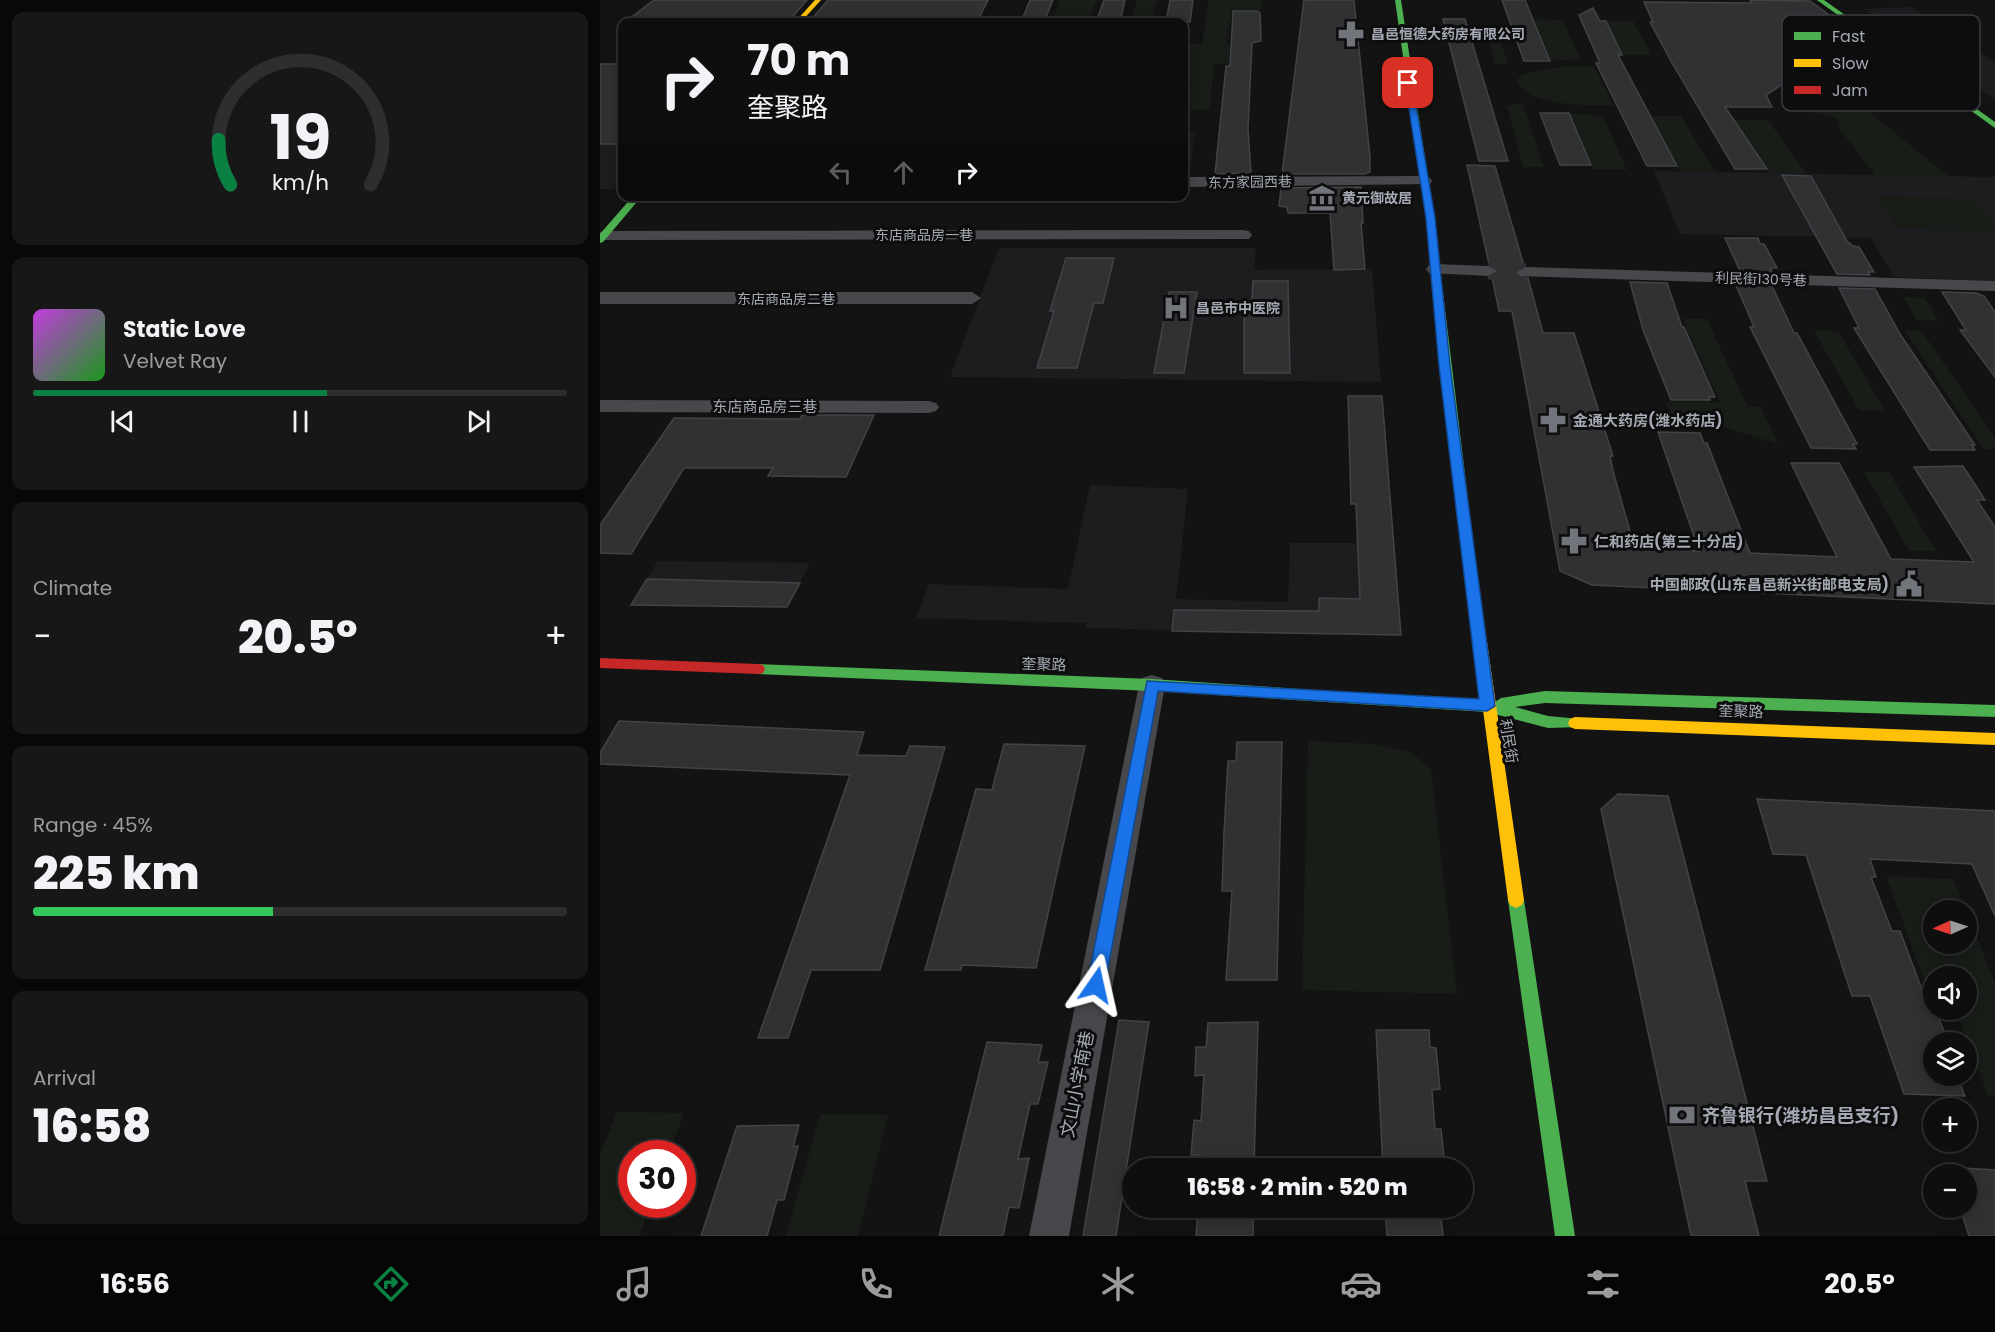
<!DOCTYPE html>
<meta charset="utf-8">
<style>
:root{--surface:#0e0e0e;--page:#171717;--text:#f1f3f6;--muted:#9b9c9e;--line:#2e2e2e;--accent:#0b8043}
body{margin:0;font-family:Poppins,"Noto Sans SC",sans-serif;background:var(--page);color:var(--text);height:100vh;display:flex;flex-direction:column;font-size:22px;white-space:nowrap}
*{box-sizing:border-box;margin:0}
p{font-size:20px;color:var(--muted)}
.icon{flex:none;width:33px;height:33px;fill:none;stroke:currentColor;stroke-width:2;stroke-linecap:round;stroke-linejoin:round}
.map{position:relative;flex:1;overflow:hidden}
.drawer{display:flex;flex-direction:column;gap:12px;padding:12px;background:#080808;width:600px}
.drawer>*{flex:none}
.top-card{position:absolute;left:18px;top:18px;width:570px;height:183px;border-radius:12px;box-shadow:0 3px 15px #0003,0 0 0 2px var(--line);background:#0e0e0e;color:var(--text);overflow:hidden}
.needle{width:39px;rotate:267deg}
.fabs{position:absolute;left:1323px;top:900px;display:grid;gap:12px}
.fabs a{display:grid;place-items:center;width:54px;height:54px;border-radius:50%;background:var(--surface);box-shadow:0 3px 15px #0003,0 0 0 2px var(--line);font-size:30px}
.speed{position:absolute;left:18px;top:1140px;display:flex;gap:12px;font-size:30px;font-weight:700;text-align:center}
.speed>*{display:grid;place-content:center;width:78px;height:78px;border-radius:50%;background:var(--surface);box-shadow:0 3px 15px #0003,0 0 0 2px var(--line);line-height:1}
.speed .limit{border:9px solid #d22;background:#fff;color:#111}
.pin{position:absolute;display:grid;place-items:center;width:51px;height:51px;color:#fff;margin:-26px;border-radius:12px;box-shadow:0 3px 9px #0006}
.me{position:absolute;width:66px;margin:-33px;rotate:11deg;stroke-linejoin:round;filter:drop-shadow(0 0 4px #0008)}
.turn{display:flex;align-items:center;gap:21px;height:126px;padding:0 30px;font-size:27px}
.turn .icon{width:78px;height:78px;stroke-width:2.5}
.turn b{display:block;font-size:42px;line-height:51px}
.lanes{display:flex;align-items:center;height:57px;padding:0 30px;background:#0003;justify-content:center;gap:30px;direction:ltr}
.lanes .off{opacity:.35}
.big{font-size:45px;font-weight:800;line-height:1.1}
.drawer .widget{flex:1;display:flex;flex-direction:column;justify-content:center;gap:9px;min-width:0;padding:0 21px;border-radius:12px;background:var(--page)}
.drawer .dial{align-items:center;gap:0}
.dial svg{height:156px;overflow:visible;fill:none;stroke:var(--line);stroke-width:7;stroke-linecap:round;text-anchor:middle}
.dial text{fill:var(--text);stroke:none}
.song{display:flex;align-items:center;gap:18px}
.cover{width:72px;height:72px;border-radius:9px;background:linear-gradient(135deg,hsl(290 70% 55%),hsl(120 70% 35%))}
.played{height:6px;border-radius:3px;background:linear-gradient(90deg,var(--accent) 55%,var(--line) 55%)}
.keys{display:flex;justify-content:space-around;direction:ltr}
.heat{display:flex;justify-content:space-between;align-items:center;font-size:33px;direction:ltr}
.charge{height:9px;border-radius:4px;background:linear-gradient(90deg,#34c759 45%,var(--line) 0)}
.trip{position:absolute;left:522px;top:1158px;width:351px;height:60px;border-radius:30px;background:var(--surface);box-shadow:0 3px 15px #0003,0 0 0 2px var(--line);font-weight:800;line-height:60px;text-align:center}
.dock{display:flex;height:96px;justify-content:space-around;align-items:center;background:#060606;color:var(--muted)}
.dock .icon{width:42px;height:42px}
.dock .on{color:var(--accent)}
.dock b{font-size:27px;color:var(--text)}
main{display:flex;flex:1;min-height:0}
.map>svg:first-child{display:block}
</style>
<main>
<section class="drawer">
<div class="widget dial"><svg viewBox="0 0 100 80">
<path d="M14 69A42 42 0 1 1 86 69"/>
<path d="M14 69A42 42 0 0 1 8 46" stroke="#0b8043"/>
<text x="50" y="56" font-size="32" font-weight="700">19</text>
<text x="50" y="72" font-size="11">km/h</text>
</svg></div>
<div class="widget">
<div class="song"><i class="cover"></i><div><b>Static Love</b><p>Velvet Ray</p></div></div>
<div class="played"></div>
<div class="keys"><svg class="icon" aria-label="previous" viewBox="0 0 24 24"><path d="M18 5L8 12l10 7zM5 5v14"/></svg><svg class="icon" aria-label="pause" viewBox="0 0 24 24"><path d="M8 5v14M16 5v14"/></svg><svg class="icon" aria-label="next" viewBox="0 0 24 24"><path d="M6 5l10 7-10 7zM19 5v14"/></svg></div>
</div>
<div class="widget"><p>Climate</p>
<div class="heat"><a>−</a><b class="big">20.5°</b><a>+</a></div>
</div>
<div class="widget"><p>Range · 45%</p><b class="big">225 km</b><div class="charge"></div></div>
<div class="widget"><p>Arrival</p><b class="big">16:58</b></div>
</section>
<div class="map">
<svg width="1395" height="1236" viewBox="0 0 1395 1236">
<rect width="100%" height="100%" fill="#131313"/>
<path fill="#1d1d1f" d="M1311 7 1395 63V100L1264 9Z
M0 119 22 120V180L14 189H0Z
M1054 171 1395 177V281L1294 277 1271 238 1080 234Z
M399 248H656L654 270 772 269 781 382 350 377Z
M490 485 588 489 576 599 688 602 690 543H793L801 635 486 628V623L316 618 329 584 468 589Z
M58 561 210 563 187 607 31 605Z"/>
<path fill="#181d18" d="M460 0H497L489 22H451Z
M537 0H557L551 22H531Z
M609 0H662L660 10H631L627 45H653L652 64H614L610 110H587L591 78H584V44H602Z
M934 19 963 20 980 59 950 61Z
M1006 21H1033L1052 55H1022Z
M884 27H896L908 63 895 64Z
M968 66H994L1014 106C991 105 924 107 917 80L923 74Z
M1174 66 1188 71 1213 93 1228 92 1219 71 1348 176 1275 175 1238 127 1240 123 1237 118 1209 111Z
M922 103H923L944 167H923L907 106Z
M969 113 1003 116 1027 170 993 169Z
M1050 116H1081L1115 172 1080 171Z
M1134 120H1168L1206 173H1170Z
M584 132H595L590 176H584Z
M1275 196 1368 198 1395 221V231L1298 228Z
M1303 297 1325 298 1339 321 1317 320Z
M1083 319H1107L1147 406 1161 407 1178 444 1096 418 1071 416 1066 402H1120Z
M1304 330H1321L1395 438V449H1384Z
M1214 331H1238L1285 410H1259Z
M1264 472H1289L1336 551H1309Z
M708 741 773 744 810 752 831 769 857 994 702 990Z
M1286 876 1353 879 1366 910H1334V944H1366L1367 913 1395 983V1096H1388L1356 1010H1366V976H1334L1333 991H1328Z
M17 1112 84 1113 69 1153 32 1154V1204L51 1205 39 1236H0V1155Z
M220 1114 288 1115 258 1236H186Z"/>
<path fill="#303133" stroke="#424346" stroke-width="1.5" d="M54 0H207L188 22H25Z
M228 0H388L377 22H209Z
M430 0H453L444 22H421Z
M504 0H525L520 22H496Z
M570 0H593L590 22H566Z
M704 0H754L770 157V172L765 174H682Z
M902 0H925L950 61H924Z
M1150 0 1210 1 1229 15V19L1204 20 1294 88 1198 94 1189 80 1166 95 1172 107H1125L1167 169H1135L1072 63 1050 22H1053L1044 2 1152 3Z
M993 8 1000 21H1006L1022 55H1018L1077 166H1047L996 63H1000L979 15Z
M633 11H657L660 13 661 41 652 43 648 129 651 173 615 174 626 66H630Z
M843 19H865L908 161H879Z
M0 64H22V144H0Z
M940 113H969L991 165H960Z
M867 165 895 166 924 266 915 273 920 278H928L943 333H974L1013 456H1010L1013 471 1035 549 1099 551 1058 432 1100 433 1104 443H1107L1150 553 1237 557 1191 463H1239L1291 559 1374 562 1314 467 1363 466 1385 500H1377L1395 527V604L992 585 960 571 912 311H899L892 277 899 270 889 264Z
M1182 175 1211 176 1247 241 1253 246 1259 247 1274 272H1268L1270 275 1237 274Z
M761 187 763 223H761L765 269 734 270 730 213H688L687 207 679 206 681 188Z
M1125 238H1158L1160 244H1164L1177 268H1170L1172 272 1140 271Z
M466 258H514L503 303H494L477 368H437L454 311H450Z
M653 281H688L690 373H644V302L652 301Z
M1030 282 1067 283 1082 327H1084L1115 397H1109L1110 400H1071L1043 330Z
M1136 285 1172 286 1194 333H1197L1257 444H1253L1256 449 1211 448 1150 327H1154Z
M1239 288 1275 289 1300 334 1375 445H1372L1375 450H1330L1254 328H1259Z
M569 292H597L584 373H554Z
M1342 292 1376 293 1384 296 1395 312V377L1360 330H1366Z
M748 396H782L801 635 572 631 574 610 719 611V598L760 599 756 504H751Z
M202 415H274L246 477 168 476 173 468H84L31 554 0 553V525L74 418 200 419Z
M47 579 200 583 187 607 31 605Z
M19 721 264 732 257 755 306 756 310 746 345 747 280 970H211L188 1038H158L250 775 0 764V753Z
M637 742H682L677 980H626L632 891H622L624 833 628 761H636Z
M404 744 485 746 436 968 362 965 361 970H325L376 789 392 790Z
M1018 794 1068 796 1167 1181H1145L1159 1236H1091L1001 809Z
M1157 799 1395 811V916L1372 864 1270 859 1276 877H1271L1292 931H1300L1324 995H1330L1348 1042H1334V1076H1357L1365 1096 1304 1094 1270 996H1252L1206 855 1173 854Z
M519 1020 549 1022 516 1236H483Z
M658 1022 654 1168H600V1155H591L594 1120 601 1121 604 1075 595 1076 596 1047H606L608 1023Z
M776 1030H829L830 1047 836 1048 840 1089 832 1090 835 1129H841L845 1168H783Z
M387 1042 442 1045 438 1062H448L438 1104H430L418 1159 429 1158 419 1208 409 1207 403 1236H339Z
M199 1125 193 1147 198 1146 184 1200H177L167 1236H101L137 1126Z
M1346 1167 1395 1170V1236H1369L1360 1208H1366V1174H1348Z
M598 1208H654L653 1236H596Z
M785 1208H840L843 1236H787Z"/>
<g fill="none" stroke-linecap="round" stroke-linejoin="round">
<path stroke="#303133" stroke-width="17" stroke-dasharray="17 8" stroke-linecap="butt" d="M888 271 926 272"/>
<path fill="#47484b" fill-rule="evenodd" d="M824 176 830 178 832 181 830 184 584 187V177Z
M643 230 649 231 652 235 649 239 0 240V232L4 231Z
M835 264 888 266 897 271 888 276 829 273 826 269 829 265Z
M926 267 1395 281V291L920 276 917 272Z
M0 292H372L381 298 372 304H0Z
M0 400 329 401 336 403 339 407 336 411 329 413 0 412Z
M552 675 562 678 565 685 469 1236H429L539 685 542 678Z"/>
<path fill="#4caf50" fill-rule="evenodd" d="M795 0H801L834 218 876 565 870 569 864 565 826 218Z
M1217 0H1224L1395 122V128Z
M33 196H42L3 242 0 243V234Z
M158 664 552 679 895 702 901 698 945 691 1395 705V717L945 703 915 707 948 716 980 719 982 723 980 727 948 728 887 712 552 691 158 674 153 673 151 669 153 665Z
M916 892 922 895 924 900 975 1236H955L908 900 910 895Z"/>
<path fill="#ffc107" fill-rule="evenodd" d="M215 0H221L201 22H195Z
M870 561 876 565 924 900 922 905 916 908 910 905 908 900 864 565Z
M975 717 1395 733V745L975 729 970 727 968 723 970 719Z"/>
<path fill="#c62828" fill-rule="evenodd" d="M0 658 158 664 163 665 165 669 163 673 158 674 0 668Z"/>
</g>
<path fill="#1a73e8" stroke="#114b97" stroke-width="1.5" d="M808 80 812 83 835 218 850 366 895 706 887 711 558 691 505 985 502 991 496 994 489 991 487 985 547 681 879 699 839 366 826 218 805 83Z"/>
<defs>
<g id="pharmacy-bare" transform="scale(2.07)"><path d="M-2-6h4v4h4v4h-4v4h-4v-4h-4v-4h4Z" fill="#71747b" stroke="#0d0d0e" stroke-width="2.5" paint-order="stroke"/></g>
<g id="museum-bare" transform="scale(2.07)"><path d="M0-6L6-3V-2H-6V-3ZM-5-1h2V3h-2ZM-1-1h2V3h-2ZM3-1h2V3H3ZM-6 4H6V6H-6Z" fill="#71747b" stroke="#0d0d0e" stroke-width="2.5" paint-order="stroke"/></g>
<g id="hospital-bare" transform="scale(2.07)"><path d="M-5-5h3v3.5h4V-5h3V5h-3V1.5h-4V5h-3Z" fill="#71747b" stroke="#0d0d0e" stroke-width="2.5" paint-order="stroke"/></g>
<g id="civic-bare" transform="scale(2.07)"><path d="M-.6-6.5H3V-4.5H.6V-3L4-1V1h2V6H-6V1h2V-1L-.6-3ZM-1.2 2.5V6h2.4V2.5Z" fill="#71747b" stroke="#0d0d0e" stroke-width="2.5" paint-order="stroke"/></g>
<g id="bank-bare" transform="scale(2.07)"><path d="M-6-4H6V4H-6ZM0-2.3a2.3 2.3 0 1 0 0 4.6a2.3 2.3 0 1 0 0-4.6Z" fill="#71747b" stroke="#0d0d0e" stroke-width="2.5" paint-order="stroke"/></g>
</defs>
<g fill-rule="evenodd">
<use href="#pharmacy-bare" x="751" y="34"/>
<use href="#museum-bare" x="722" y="198"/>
<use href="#hospital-bare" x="576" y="308"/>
<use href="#pharmacy-bare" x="953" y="420"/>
<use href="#pharmacy-bare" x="974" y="541"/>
<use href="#civic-bare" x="1309" y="584"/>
<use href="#bank-bare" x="1082" y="1115"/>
</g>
<g text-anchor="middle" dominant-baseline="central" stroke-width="6" stroke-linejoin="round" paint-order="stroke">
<g font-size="14" font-weight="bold" fill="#a4a9b3" stroke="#0d0d0e" text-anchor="start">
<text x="771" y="34">昌邑恒德大药房有限公司</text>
<text x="742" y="198">黄元御故居</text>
<text x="596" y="308">昌邑市中医院</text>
</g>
<g font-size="14" fill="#a4a9b3" stroke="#0d0d0e">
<text transform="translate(650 182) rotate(-1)">东方家园西巷</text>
<text x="324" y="235">东店商品房一巷</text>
<text transform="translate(1161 279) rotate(2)">利民街130号巷</text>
<text x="186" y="299">东店商品房二巷</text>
</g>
<g font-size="15" fill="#a4a9b3" stroke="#0d0d0e">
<text x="165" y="406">东店商品房三巷</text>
<text transform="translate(444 664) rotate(2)">奎聚路</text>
<text transform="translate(1141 711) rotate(2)">奎聚路</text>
<text transform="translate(909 741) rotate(81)">利民街</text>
</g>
<g font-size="15" font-weight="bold" fill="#a4a9b3" stroke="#0d0d0e" text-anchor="start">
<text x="973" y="420">金通大药房(潍水药店)</text>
<text x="994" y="541">仁和药店(第三十分店)</text>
<text x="1289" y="584" text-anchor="end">中国邮政(山东昌邑新兴街邮电支局)</text>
</g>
<g font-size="18" fill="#a4a9b3" stroke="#0d0d0e">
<text transform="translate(477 1084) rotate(-79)">文山小学南巷</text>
</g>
<g font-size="18" font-weight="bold" fill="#a4a9b3" stroke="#0d0d0e" text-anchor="start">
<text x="1102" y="1115">齐鲁银行(潍坊昌邑支行)</text>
</g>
</g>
<rect x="1182" y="15" width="198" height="96" rx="9" fill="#0d0d0e" stroke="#3a3c40" stroke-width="1.5"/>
<rect x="1194" y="32" width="27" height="8" fill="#4caf50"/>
<rect x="1194" y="59" width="27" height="8" fill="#ffc107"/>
<rect x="1194" y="86" width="27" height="8" fill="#c62828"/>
<g font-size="16" fill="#a4a9b3">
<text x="1232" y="42">Fast</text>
<text x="1232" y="69">Slow</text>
<text x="1232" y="96">Jam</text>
</g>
</svg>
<div class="fabs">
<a><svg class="needle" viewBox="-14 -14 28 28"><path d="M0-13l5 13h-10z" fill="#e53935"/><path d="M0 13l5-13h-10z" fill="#9b9c9e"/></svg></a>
<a><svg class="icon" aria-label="sound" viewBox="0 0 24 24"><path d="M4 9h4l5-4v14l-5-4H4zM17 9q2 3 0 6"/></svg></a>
<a><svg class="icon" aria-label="layers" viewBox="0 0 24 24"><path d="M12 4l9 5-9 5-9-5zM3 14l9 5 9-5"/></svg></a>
<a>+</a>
<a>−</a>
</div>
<div class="speed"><div class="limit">30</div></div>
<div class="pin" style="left:808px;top:83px;background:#d93025"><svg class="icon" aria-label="arrive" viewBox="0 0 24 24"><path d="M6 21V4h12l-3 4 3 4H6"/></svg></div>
<svg class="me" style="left:496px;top:985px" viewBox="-20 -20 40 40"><path d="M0-17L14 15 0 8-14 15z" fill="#1a73e8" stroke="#fff" stroke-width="4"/></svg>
<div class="trip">16:58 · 2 min · 520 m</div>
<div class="top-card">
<div class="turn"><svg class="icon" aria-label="right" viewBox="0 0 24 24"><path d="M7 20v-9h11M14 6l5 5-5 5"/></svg><div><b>70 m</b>奎聚路</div></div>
<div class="lanes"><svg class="icon off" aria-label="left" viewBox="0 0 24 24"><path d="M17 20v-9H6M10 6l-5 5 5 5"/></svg><svg class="icon off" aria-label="ahead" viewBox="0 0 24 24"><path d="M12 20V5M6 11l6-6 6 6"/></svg><svg class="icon" aria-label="right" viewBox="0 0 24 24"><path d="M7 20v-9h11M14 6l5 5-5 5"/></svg></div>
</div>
</div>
</main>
<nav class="dock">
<b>16:56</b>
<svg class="icon on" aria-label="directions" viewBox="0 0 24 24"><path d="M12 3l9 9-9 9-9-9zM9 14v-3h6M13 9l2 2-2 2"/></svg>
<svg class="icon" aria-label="music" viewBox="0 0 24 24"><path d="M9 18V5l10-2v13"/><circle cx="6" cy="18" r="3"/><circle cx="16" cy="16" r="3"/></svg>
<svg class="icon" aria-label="phone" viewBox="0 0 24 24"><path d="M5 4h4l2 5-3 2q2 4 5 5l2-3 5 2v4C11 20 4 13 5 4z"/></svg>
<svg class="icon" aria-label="climate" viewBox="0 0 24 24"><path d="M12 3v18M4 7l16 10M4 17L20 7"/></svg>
<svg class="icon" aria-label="car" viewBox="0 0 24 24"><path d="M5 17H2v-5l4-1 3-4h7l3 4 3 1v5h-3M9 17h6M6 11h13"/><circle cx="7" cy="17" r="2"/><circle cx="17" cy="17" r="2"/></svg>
<svg class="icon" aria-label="filters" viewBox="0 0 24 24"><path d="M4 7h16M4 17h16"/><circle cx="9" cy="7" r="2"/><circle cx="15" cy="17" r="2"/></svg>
<b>20.5°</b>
</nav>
